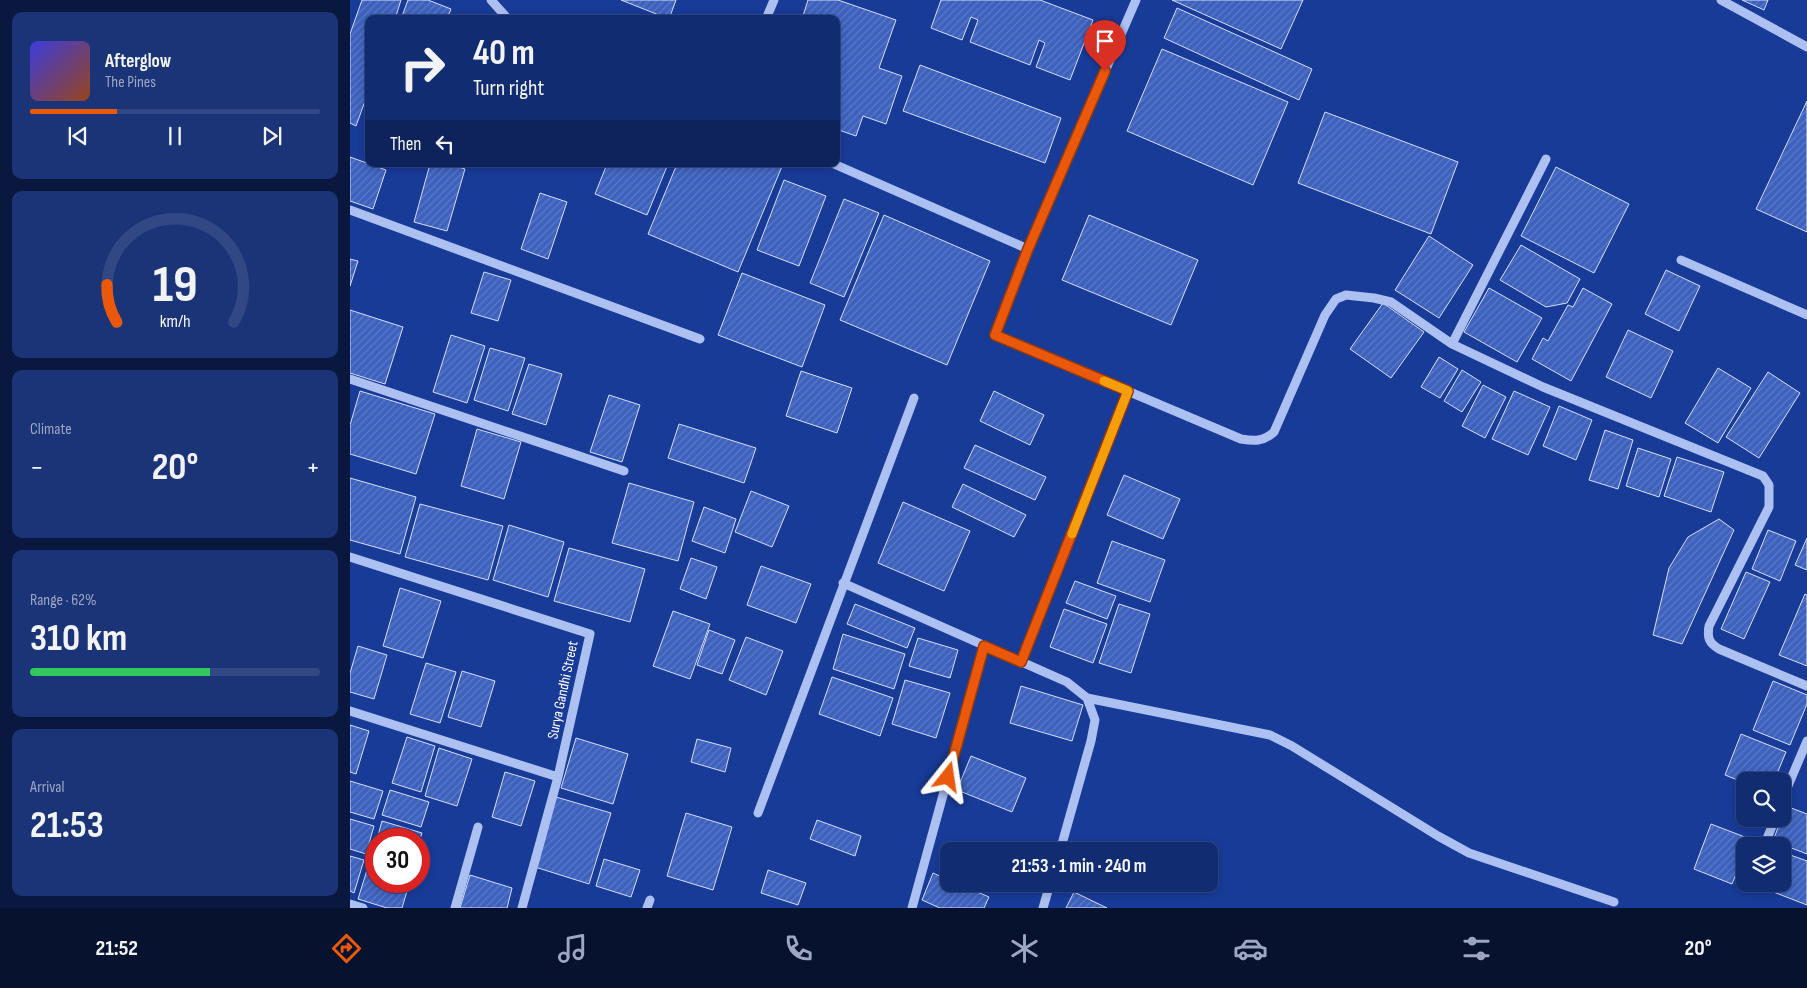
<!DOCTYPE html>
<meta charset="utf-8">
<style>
:root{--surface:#122c72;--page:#1b3477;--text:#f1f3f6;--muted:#9ca7c4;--line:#314884;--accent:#ea580c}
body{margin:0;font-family:"Sofia Sans Condensed",sans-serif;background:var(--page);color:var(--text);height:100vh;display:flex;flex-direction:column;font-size:19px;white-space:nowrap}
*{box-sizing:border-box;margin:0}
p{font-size:16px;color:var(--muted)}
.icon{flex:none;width:28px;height:28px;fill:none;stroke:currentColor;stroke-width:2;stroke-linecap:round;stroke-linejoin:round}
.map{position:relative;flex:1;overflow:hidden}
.sheet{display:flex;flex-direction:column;gap:12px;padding:12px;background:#0a183f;width:350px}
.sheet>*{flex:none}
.guide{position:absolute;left:15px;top:15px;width:475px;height:152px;border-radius:10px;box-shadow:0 2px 8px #0003,0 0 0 1px var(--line);background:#122c72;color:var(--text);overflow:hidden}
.fabs{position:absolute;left:1386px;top:772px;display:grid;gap:10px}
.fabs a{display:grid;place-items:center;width:55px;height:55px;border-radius:10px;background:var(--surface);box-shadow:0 2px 8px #0003,0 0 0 1px var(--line);font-size:25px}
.speed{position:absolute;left:15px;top:828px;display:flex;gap:10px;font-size:25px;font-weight:700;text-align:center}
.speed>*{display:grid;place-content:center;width:65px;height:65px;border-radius:50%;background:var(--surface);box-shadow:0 2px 8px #0003,0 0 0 1px var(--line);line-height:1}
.speed .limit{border:8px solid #d22;background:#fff;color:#111}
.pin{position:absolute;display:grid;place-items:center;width:42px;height:42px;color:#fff;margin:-51px -21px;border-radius:50% 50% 50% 0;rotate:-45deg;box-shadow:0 0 5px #0007}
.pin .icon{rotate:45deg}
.me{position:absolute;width:55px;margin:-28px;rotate:15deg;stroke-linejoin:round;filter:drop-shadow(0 0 4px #0008)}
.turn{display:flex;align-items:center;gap:18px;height:105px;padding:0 25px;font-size:22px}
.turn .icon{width:65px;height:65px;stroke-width:2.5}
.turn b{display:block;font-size:35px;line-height:42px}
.then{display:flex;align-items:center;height:48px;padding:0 25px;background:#0003;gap:10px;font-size:19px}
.big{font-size:38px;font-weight:700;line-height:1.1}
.sheet .tile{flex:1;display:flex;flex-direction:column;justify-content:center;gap:8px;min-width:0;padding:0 18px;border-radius:10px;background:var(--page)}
.sheet .dial{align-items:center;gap:0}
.dial svg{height:130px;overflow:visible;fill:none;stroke:var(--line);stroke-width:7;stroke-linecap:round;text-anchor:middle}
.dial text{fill:var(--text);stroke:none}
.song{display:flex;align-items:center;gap:15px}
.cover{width:60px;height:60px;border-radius:8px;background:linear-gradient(135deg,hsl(240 70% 55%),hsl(20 70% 35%))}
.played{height:5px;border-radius:2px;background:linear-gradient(90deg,var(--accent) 30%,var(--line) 30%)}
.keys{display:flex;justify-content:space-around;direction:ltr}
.heat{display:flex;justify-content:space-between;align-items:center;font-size:28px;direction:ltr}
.charge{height:8px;border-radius:4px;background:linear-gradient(90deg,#34c759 62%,var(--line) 0)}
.trip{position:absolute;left:590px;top:842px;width:278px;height:50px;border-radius:10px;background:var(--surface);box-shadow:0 2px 8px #0003,0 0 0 1px var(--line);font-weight:700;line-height:50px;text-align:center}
.tabs{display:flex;height:80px;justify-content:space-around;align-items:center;background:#07122e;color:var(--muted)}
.tabs .icon{width:35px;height:35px}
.tabs .selected{color:var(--accent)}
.tabs b{font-size:22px;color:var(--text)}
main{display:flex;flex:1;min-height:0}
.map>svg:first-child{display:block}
</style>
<main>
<section class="sheet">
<div class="tile">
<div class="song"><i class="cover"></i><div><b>Afterglow</b><p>The Pines</p></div></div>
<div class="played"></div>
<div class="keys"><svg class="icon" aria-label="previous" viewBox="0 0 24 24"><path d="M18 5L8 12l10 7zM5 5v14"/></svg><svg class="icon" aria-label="pause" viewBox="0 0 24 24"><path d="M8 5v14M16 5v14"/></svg><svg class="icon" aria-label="next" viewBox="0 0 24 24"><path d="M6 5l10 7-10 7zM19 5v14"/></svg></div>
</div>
<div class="tile dial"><svg viewBox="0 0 100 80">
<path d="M14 69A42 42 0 1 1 86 69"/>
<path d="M14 69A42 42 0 0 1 8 46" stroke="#ea580c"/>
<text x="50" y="56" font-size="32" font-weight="700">19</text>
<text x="50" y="72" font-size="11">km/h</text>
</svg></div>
<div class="tile"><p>Climate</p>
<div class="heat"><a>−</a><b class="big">20°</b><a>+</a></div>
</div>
<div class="tile"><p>Range · 62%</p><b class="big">310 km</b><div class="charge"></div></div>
<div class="tile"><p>Arrival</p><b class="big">21:53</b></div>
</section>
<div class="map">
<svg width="1457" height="908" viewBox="0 0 1457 908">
<defs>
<pattern id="building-hatch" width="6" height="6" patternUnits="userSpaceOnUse" patternTransform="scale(1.25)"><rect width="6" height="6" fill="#3d61bd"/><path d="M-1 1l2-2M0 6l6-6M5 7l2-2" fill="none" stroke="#5a79c7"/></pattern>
</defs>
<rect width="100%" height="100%" fill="#183b98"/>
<path fill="url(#building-hatch)" stroke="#d4dffc" d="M12 0H51L45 19H19V90L6 126 0 123V34Z
M58 0H78L101 9 97 19H51Z
M271 0H326L319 19Z
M458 0H488L546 20 529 68 552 76 536 124 513 116 506 136 486 129V19H452Z
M591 0H690L743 20 720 80 686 67 695 43 689 40 680 65 620 42 628 20 621 17 612 40 581 28Z
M822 0H953L931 49Z
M1392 0H1418L1414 10Z
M827 8 962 69 949 100 814 38Z
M812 49 938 102 903 185 777 131Z
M570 65 711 118 695 163 553 111Z
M1457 101V232L1406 209Z
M975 112 1108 162 1081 234 948 183Z
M0 157 36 170 23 209 0 201Z
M80 164H99L115 169 97 231 64 222Z
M257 164H318L297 215 245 194Z
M327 164H433L388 272 298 234Z
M1206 167 1279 204 1244 273 1171 236Z
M434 180 476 196 449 266 407 250Z
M190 193 217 202 198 259 171 249Z
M494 199 529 213 494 297 460 283Z
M534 215 640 261 597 365 490 320Z
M739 215 848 260 821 325 712 280Z
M1079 236 1123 265 1089 318 1045 290Z
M1171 245 1230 279 1217 303 1196 307 1150 280Z
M0 259 8 261 0 286Z
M1316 270 1350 286 1329 331 1295 314Z
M134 272 161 280 148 321 121 313Z
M392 273 475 305 452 367 368 335Z
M1139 288 1192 318 1167 362 1114 332Z
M1233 288 1262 304 1221 381 1182 359 1193 338 1198 341 1218 305 1223 307Z
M1033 303 1074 332 1041 378 1000 349Z
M0 310 53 327 35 384 0 373Z
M1278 330 1323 351 1301 398 1256 377Z
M101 335 135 346 117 403 83 392Z
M140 348 175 358 158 411 124 400Z
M1089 357 1108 369 1090 398 1071 387Z
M179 364 212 374 196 425 162 414Z
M1368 368 1401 388 1368 443 1335 423Z
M1112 370 1131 382 1112 412 1094 401Z
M451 371 502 388 487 433 436 416Z
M1418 372 1450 393 1409 458 1376 437Z
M1133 385 1156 397 1135 438 1112 426Z
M10 391 85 414 66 474 0 454V425Z
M644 391 694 415 680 445 630 421Z
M1164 391 1200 407 1178 455 1142 439Z
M259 395 290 405 272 462 240 452Z
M1209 406 1242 420 1226 460 1193 446Z
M329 424 406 448 394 483 318 458Z
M127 429 171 442 154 499 111 486Z
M1255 430 1283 440 1268 489 1239 480Z
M625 445 696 477 685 500 614 468Z
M1288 448 1321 459 1309 497 1276 486Z
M1327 457 1374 472 1361 512 1314 496Z
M774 475 830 499 813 539 757 515Z
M0 478 66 497 50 554 0 540Z
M279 483 344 502 328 561 262 543Z
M613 484 676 515 664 537 602 507Z
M401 491 439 506 422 547 385 532Z
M553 502 620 531 594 591 528 563Z
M70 504 153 526 138 580 55 557Z
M354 507 386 519 375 553 342 541Z
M1369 519 1384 530 1332 644 1303 635 1319 568 1338 537Z
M159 525 214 542 198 597 143 580Z
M1418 530 1446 541 1430 581 1402 569Z
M1457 538V570L1445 565Z
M762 541 815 560 800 602 747 583Z
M219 548 295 569 280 622 204 601Z
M341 558 367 567 356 599 330 589Z
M411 566 461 584 446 623 397 605Z
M1396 572 1420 582 1394 639 1371 629Z
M725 581 766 596 757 619 716 603Z
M50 588 91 601 73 658 33 646Z
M1455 594 1457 595V666L1429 655Z
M505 604 565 628 557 648 497 624Z
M769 604 800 614 781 673 749 663Z
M714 609 757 624 743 663 700 647Z
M323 611 360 624 340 679 303 666Z
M359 630 385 640 372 674 347 665Z
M493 634 555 654 544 689 483 669Z
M396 637 433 651 416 695 379 680Z
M568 638 608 650 600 678 559 666Z
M8 646 37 655 24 699 0 692V673Z
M76 663 106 672 90 723 60 714Z
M112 671 145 681 131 727 98 717Z
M482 677 543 698 530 736 469 714Z
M555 680 600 693 586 738 542 724Z
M1423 681 1457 695V704L1440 745 1403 730Z
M671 686 733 705 722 741 660 723Z
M0 725 19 731 6 774 0 772Z
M1391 734 1436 752 1424 781 1395 783 1375 775Z
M57 737 85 746 71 792 42 783Z
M226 738 278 754 263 804 211 788Z
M347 739 381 748 375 772 341 762Z
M89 748 122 759 107 806 75 796Z
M621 756 676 778 662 812 607 790Z
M155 772 185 781 171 826 142 817Z
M0 781 33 791 24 819 0 812Z
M40 790 79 802 71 827 32 815Z
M206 797 261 813 239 884 185 867Z
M1436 806 1457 814V854L1423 841Z
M336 813 382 827 363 890 317 876Z
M0 819 24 826 16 854 0 849Z
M467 820 511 836 505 856 460 839Z
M32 821 72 833 69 842V839H27Z
M1361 824 1400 839 1397 846H1395V852L1382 884 1344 869Z
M1432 852 1457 861V905L1413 888 1415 884H1432Z
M0 856 14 860 4 893 0 891Z
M21 857 26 859V881H60L52 908H37L8 899Z
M254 859 290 870 281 897 246 886Z
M418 870 456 883 448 905 411 893Z
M583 873 599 880V884H609L639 897 634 908H590L572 900Z
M120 875 162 888 157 908H110Z
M724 892 757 908H716Z"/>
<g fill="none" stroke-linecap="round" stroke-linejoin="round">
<path stroke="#acc0f1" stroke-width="9" d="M141 0 158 19
M786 0 678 249 645 335 891 439C904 441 913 442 924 432L975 315 986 299 996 295 1024 298 1041 302 1102 344
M1371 0 1457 47
M416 19 424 0
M1196 159 1102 344 1193 387 1413 476 1419 485V507L1359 626C1357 638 1359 643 1369 649L1457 686
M484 164 678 249
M0 210 350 339
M1331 260 1457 315
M0 379 274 471
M0 557 240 634 208 777 172 908
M493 583 717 682 737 698 745 720 741 741 710 851
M671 662 778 391
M737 698 920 735 942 746 1088 836 1119 853 1264 902
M0 711 208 777
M1432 800 1457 741
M408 813 564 398
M1414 846 1425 819
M0 904 13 908
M105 908 128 827
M297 908 300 900
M562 908 634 646
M693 908 700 884"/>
</g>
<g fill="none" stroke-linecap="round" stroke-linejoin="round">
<g stroke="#983908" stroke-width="12">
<path id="route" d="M598 777 634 646 671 662 778 391 645 335 678 249 755 71"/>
</g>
<use href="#route" stroke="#ea580c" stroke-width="9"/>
<path stroke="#f59e0b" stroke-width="9" d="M722 534 778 391 754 381"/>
</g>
<g text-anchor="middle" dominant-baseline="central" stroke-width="4" stroke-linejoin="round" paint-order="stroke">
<g font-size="15" fill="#fff" stroke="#183b98">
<text transform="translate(213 690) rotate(-78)">Surya Gandhi Street</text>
</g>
</g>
</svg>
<div class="fabs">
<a><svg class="icon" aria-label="search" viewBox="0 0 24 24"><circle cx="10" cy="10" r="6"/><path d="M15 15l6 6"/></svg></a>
<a><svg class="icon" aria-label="layers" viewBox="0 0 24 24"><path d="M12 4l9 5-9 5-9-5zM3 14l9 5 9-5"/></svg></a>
</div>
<div class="speed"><div class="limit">30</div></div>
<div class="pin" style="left:755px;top:71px;background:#d93025"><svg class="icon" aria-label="arrive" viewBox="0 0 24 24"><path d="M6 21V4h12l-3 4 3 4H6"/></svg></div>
<svg class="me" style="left:598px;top:777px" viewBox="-20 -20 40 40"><path d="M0-17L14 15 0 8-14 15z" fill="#ea580c" stroke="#fff" stroke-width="4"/></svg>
<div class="trip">21:53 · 1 min · 240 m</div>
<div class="guide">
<div class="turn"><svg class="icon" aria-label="right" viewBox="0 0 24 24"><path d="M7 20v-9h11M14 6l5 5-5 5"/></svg><div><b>40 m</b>Turn right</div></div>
<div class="then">Then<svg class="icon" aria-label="left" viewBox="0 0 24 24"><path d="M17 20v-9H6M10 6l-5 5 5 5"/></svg></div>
</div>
</div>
</main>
<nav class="tabs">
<b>21:52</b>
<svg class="icon selected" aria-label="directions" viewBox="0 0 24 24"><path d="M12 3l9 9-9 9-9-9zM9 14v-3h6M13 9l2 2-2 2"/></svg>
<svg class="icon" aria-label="music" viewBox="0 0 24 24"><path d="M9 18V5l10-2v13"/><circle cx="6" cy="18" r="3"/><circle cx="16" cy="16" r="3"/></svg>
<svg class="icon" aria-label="phone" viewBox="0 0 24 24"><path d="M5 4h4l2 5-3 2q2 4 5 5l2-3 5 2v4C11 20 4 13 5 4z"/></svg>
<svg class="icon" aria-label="climate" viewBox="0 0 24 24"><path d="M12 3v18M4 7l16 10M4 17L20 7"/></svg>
<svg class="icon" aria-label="car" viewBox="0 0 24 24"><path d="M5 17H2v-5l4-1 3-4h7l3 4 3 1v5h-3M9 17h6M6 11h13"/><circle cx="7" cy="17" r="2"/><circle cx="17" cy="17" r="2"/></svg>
<svg class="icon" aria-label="filters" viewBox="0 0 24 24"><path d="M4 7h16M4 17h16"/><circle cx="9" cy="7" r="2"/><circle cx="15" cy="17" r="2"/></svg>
<b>20°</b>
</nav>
